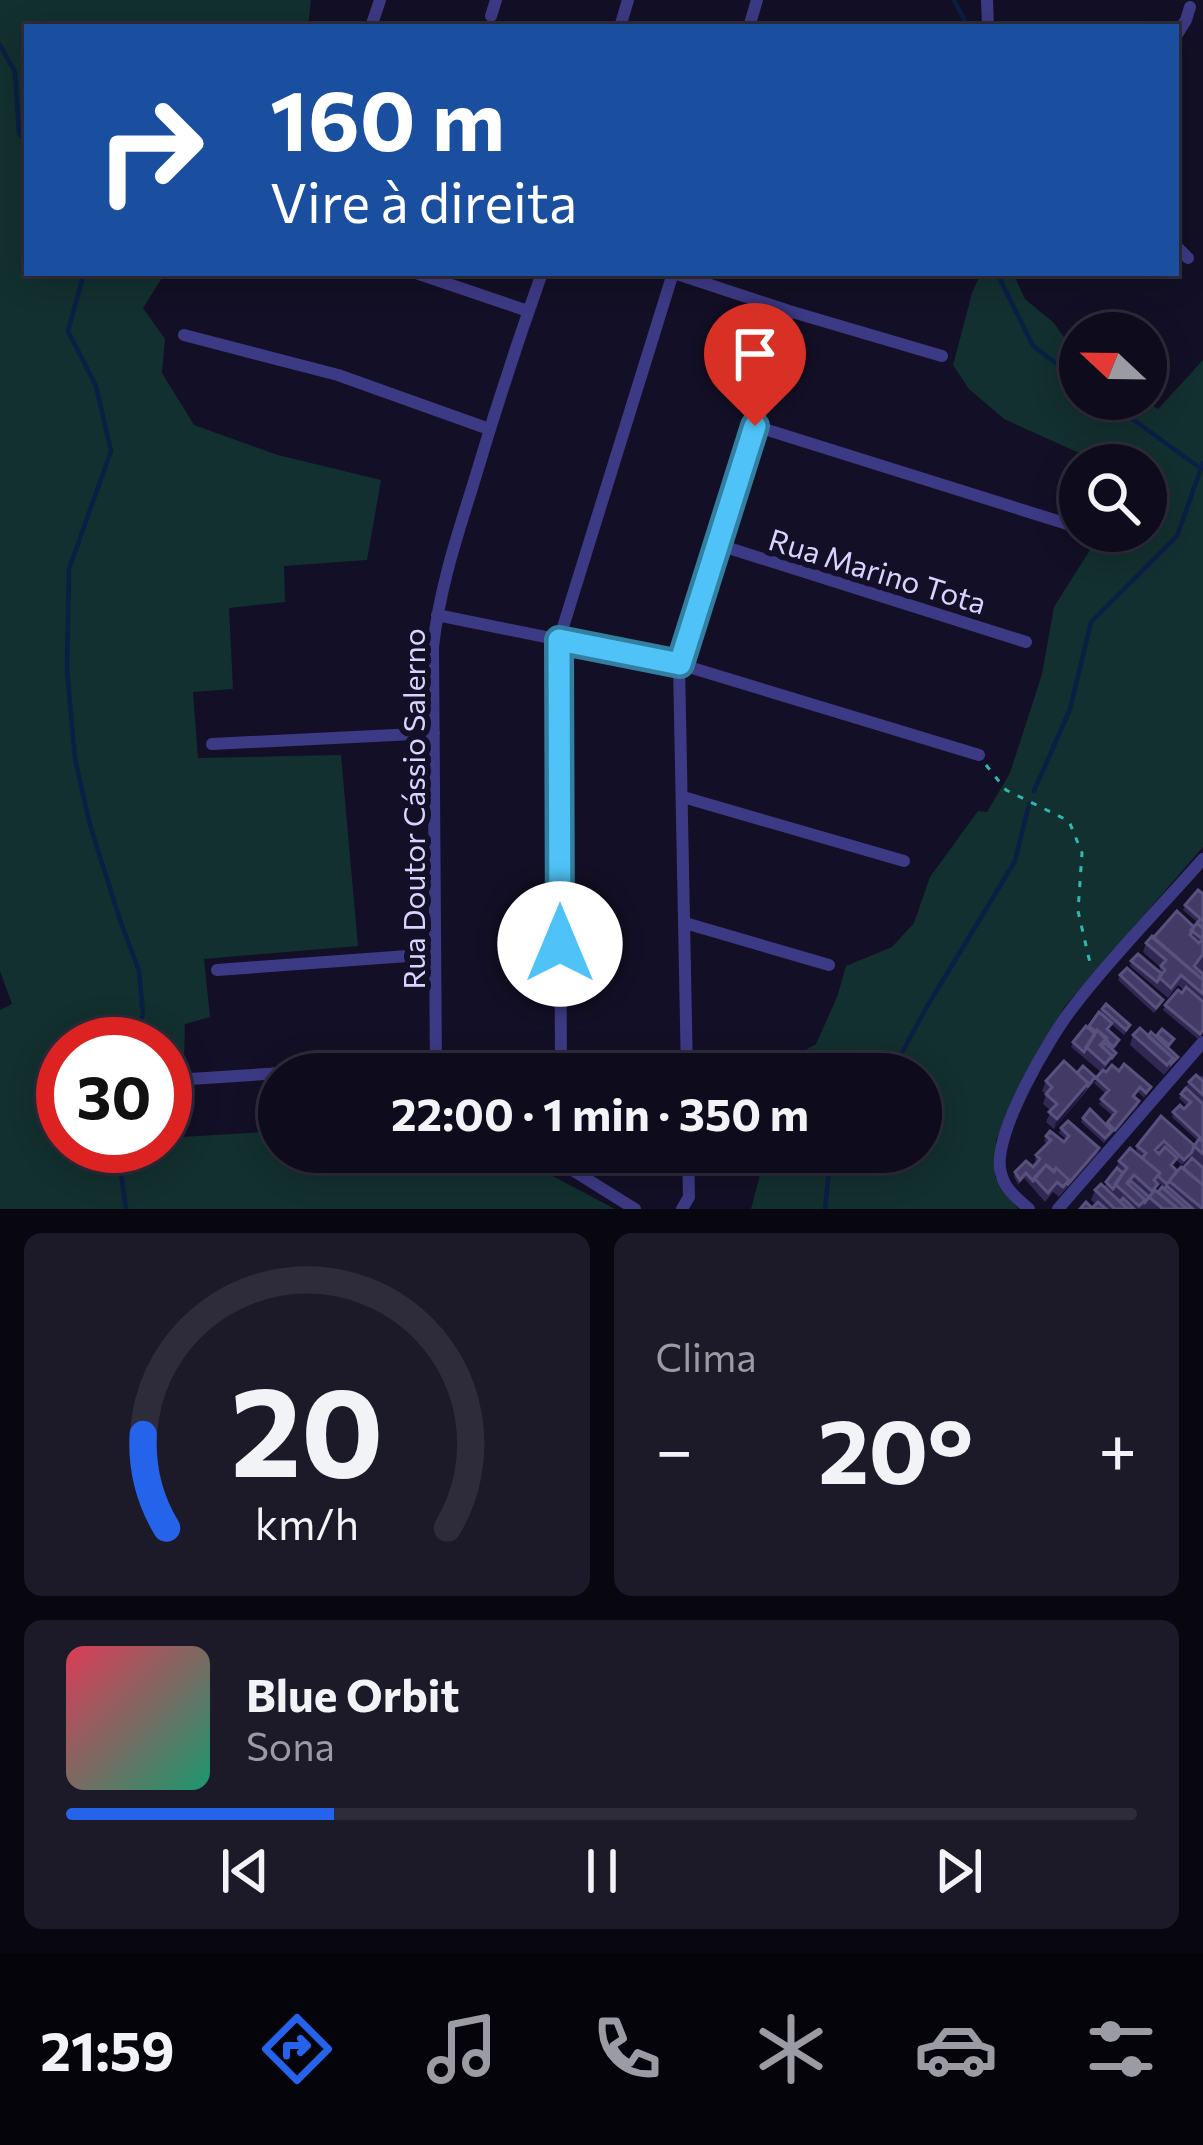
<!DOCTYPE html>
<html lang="pt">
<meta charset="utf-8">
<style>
:root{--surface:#0e0b1c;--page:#1c1929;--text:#f1f3f6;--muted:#9b9ba3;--line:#2e2b3b;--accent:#2563eb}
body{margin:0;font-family:Commissioner,sans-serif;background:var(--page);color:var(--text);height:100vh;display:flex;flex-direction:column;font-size:45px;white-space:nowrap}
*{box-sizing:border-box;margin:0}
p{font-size:39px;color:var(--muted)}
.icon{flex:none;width:66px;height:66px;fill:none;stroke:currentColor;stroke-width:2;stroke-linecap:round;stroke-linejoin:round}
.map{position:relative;height:1209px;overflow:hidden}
.side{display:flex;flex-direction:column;gap:24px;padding:24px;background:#08060f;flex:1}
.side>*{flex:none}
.guide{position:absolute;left:24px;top:24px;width:1155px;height:252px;border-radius:0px;box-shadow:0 6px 30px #0003,0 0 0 3px var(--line);background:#1a4fa0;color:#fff;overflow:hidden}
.needle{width:78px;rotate:292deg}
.controls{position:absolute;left:1059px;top:312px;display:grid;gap:24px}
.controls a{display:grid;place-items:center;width:108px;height:108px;border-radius:50%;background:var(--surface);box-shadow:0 6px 30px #0003,0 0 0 3px var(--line);font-size:60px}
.speed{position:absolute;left:36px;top:1017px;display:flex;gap:24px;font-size:60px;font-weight:700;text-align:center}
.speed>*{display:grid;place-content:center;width:156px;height:156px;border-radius:50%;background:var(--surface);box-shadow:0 6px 30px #0003,0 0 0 3px var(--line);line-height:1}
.speed .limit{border:18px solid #d22;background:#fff;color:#111}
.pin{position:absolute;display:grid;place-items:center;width:102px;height:102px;color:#fff;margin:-123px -51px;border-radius:50% 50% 50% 0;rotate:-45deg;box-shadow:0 0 12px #0007}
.pin .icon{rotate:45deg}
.me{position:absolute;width:132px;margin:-66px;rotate:0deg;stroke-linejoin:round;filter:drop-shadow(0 0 9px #0008)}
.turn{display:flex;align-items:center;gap:42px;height:252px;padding:0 48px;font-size:54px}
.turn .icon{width:156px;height:156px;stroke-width:2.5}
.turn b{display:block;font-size:84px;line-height:102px}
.big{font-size:90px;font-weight:700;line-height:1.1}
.side .card{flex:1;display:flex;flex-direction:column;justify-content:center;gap:18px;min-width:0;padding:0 42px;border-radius:18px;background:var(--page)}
.side .dial{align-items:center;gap:0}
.dial svg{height:312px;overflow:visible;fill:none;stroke:var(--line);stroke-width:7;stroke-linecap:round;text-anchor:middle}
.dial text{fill:var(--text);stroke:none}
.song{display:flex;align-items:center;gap:36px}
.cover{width:144px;height:144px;border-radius:18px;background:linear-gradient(135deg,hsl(350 70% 55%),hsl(160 70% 35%))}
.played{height:12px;border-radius:6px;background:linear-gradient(90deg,var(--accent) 25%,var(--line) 25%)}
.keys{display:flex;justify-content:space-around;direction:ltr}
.heat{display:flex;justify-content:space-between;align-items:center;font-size:66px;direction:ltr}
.side .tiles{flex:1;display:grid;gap:24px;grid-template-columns:1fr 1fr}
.card:last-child{grid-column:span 2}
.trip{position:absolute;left:258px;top:1053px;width:684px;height:120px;border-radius:60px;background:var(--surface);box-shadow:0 6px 30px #0003,0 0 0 3px var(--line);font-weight:700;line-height:120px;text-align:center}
.menu{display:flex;height:192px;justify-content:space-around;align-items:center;background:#06040b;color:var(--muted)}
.menu .icon{width:84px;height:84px}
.menu .active{color:var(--accent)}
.menu b{font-size:54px;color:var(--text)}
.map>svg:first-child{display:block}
</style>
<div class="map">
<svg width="1203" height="1209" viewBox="0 0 1203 1209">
<rect width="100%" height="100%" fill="#130f26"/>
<path fill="#12302f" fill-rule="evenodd" d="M0 0H311L308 27H27V273H165L143 308 165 339 162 373 194 425 278 455 381 480 367 560 284 566 285 602 229 608 233 689 193 692 198 758 341 755 358 946 204 959 210 1017 185 1024 182 1137 279 1131V1152H507L615 1209H0V1010L12 1004 0 971ZM165 1044V1146H63V1044Z
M981 273H1013L1025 299 1054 323 1080 360V399H1141L1158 409 1203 360V847L1065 1006 996 1140 995 1177 1018 1209H751L766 1152H921V1074H787L791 1059 816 1044 837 997 846 966 892 947 914 923 930 877 978 811 987 812 1010 773 1042 674 1054 607 1102 531H1146V491L1150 487 1146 482V465H1129L1123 459 1077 452 1004 419 969 389 953 365 972 293Z"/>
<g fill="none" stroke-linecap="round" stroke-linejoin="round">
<path stroke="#0a1f44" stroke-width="4.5" d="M954 0 968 27
M0 45 15 72 19 133 27 143
M84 273 68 331 96 386 111 451 69 569 67 669 75 759 90 825 121 923 139 971 143 1013 134 1044
M997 273 1033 346 1080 381
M1105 399 1200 468
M1034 791 1070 709 1091 622 1177 536 1203 463
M884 1074 898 1060 925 1010 1015 861 1029 804
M117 1146 126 1209
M825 1209 831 1152"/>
<path stroke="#2fb8b0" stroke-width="3" stroke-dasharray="6 9" stroke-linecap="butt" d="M986 765 1006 790 1069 821 1082 853 1078 911 1090 963"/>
<path stroke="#3d3a85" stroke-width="12" d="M987 0 988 27
M491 16 496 0
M371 27 380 0
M620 27 628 0
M749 27 757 0
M1176 36 1186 20 1190 7
M1176 246 1188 258
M416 273 528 311
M674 273 789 311 942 356
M184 335 338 375 489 429
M755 426 1080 528
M716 544 1026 642
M437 615 679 664 979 755
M212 744 434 733
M683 797 904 861
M685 923 829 965
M217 970 435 954
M436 1074 433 647C439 591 456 539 473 485 494 414 517 343 542 273
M561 1074 559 640 673 273
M687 1074 679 664 789 311
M190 1079 436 1063
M538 1152 561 1163 635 1209
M682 1209 689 1197 688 1152
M1029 1209C1017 1198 1005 1190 1001 1173 990 1138 1050 1036 1074 1006 1113 955 1160 908 1203 859
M1058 1209 1203 1042"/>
</g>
<path fill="#312854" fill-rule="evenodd" d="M1203 894V1033L1198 1039 1163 1010 1165 1005 1184 990 1178 985 1168 998 1130 966 1131 961 1159 971 1160 967 1143 952 1146 943 1153 938 1194 927 1198 923 1183 910 1185 905Z
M1120 975 1161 1005 1154 1013 1118 980Z
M1102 1009 1128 1030 1124 1035 1111 1024 1108 1030 1118 1045 1113 1050 1116 1053 1104 1070 1106 1072 1119 1071 1151 1087 1144 1098 1138 1092 1134 1097 1139 1101 1138 1106 1104 1143 1081 1122 1083 1118 1106 1125 1113 1116 1099 1104 1106 1094 1094 1083 1101 1072 1071 1047 1073 1042 1088 1028Z
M1133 1035 1156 1037 1157 1035 1174 1039 1169 1048 1178 1057 1176 1061 1164 1075 1130 1045Z
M1077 1073 1094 1082 1054 1129 1046 1122 1051 1111 1043 1104 1046 1094 1042 1091 1046 1081Z
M1203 1075V1209H1080L1092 1208 1096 1204 1091 1200 1095 1190 1104 1187 1115 1171 1119 1161 1143 1157 1136 1150 1137 1146 1161 1116 1194 1146 1198 1141 1172 1117 1173 1112 1184 1109 1187 1106 1179 1098 1189 1082ZM1190 1157 1189 1161 1183 1168 1177 1171 1172 1166 1176 1160 1182 1165ZM1157 1181 1165 1188 1158 1192 1156 1190Z
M1061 1128 1099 1148 1098 1153 1059 1197 1053 1192 1045 1202 1024 1178 1018 1185 1014 1176 1015 1172 1033 1167 1037 1162 1035 1160 1036 1155 1048 1144 1044 1141 1046 1136 1064 1142 1066 1139 1059 1133Z"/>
<path fill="#1d163a" d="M1088 1083 1084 1092 1054 1129 1057 1119Z"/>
<path fill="#433a66" stroke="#5a527e" stroke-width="3" d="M1198 890 1203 894V928L1197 923 1201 919 1185 905Z
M1177 911 1194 927 1190 935 1199 943 1203 939V954L1194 966 1203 974V980L1153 938Z
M1197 923 1203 929V936L1201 938 1191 930Z
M1152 936 1203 980V994L1181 975 1171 988 1159 977 1165 970 1161 966 1166 960 1146 943Z
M1138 954 1162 974 1157 982 1131 961Z
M1127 968 1163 1000 1156 1008 1120 975Z
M1186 987 1203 1002V1030L1200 1034 1165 1005 1178 990 1182 993Z
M1106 1004 1130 1025 1126 1030 1102 1009Z
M1099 1012 1112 1023 1107 1029 1119 1040 1113 1047 1097 1030 1096 1032 1089 1026Z
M1086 1026 1095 1034 1084 1052 1073 1042Z
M1140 1028 1173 1058 1167 1065 1133 1035Z
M1162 1029 1174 1039 1169 1045 1157 1035Z
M1097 1030 1107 1038 1100 1045 1112 1056 1105 1064 1086 1047Z
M1151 1032 1178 1057 1172 1063 1173 1058 1148 1036Z
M1105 1043 1116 1053 1111 1059 1112 1056 1102 1046Z
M1064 1061 1088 1083 1057 1119 1049 1112 1057 1104 1046 1094 1052 1087 1046 1081Z
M1124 1064 1151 1087 1146 1093 1140 1087 1133 1096 1139 1101 1115 1130 1107 1123 1116 1112 1101 1099 1109 1090 1096 1078 1103 1070 1106 1072 1112 1065 1119 1071Z
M1083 1066 1095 1077 1087 1087 1088 1083 1077 1073Z
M1196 1075 1203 1081V1095L1189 1082Z
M1186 1088 1203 1104V1140L1173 1112 1180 1105 1184 1109 1191 1102 1181 1094Z
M1090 1109 1112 1131 1105 1138 1083 1118Z
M1161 1116 1196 1147 1194 1146 1192 1152 1184 1160 1164 1141 1155 1150 1159 1154 1165 1147 1177 1158 1171 1165 1177 1171 1167 1184 1158 1176 1160 1173 1142 1158 1146 1153 1137 1146Z
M1068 1121 1099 1148 1068 1184 1067 1183 1069 1180 1056 1168 1054 1171 1046 1165 1033 1181 1026 1173 1020 1180 1015 1172 1026 1161 1033 1167 1040 1159 1036 1155 1051 1140 1046 1136 1050 1131 1064 1142 1069 1136 1061 1128Z
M1199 1139 1203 1142V1154L1194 1146Z
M1130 1148 1160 1173 1154 1180 1158 1184 1152 1191 1134 1175 1127 1183 1145 1200 1139 1206 1115 1184 1127 1168 1119 1161Z
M1192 1158 1203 1168V1185L1183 1168Z
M1046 1165 1054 1172 1056 1168 1069 1180 1063 1187 1057 1182 1048 1193 1034 1178Z
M1181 1167 1203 1185V1209L1169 1181Z
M1117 1168 1123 1173 1113 1189 1106 1182Z
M1131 1181 1149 1197 1144 1204 1145 1200 1128 1184Z
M1101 1184 1128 1209H1115L1095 1190Z
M1167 1186 1193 1209H1187L1164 1189Z
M1162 1187 1187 1209H1178L1158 1192Z
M1155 1190 1178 1209H1163L1149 1197Z
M1123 1198 1134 1209H1128L1120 1202Z
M1086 1202 1092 1208 1098 1202 1106 1209H1080Z"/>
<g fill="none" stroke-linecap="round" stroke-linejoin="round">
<g stroke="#337fa1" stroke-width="30">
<path id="route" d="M560 944 559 640 680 664 755 426"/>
</g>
<use href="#route" stroke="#4fc3f7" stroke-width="21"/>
</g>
<g text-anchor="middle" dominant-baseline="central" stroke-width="12" stroke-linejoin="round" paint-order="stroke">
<g font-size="30" fill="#d9d4ff" stroke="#130f26">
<text transform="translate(878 570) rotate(17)">Rua Marino Tota</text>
<text transform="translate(412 809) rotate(-90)">Rua Doutor Cássio Salerno</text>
</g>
</g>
</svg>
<div class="controls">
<a><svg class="needle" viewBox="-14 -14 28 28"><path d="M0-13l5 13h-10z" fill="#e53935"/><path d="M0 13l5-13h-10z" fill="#9b9ba3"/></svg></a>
<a><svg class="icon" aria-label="search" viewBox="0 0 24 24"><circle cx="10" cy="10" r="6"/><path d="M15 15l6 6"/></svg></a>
</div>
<div class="speed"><div class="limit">30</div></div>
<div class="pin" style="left:755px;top:426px;background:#d93025"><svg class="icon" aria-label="arrive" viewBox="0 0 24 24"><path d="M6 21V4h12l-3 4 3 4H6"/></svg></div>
<svg class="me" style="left:560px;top:944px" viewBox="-20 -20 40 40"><circle r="19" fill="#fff"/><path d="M0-13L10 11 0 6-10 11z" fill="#4fc3f7"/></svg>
<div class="trip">22:00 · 1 min · 350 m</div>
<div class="guide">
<div class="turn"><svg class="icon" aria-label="right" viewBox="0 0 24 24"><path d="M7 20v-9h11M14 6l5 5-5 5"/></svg><div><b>160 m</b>Vire à direita</div></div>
</div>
</div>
<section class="side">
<div class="tiles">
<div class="card dial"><svg viewBox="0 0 100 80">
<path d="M14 69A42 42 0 1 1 86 69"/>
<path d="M14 69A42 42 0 0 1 8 45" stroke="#2563eb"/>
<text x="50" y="56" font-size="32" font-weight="700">20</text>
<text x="50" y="72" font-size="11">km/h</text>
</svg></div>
<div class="card"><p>Clima</p>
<div class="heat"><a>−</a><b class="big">20°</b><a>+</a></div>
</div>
<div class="card">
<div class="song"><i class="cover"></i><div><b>Blue Orbit</b><p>Sona</p></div></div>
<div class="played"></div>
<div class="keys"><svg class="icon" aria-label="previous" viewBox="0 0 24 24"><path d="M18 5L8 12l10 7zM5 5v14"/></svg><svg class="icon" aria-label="pause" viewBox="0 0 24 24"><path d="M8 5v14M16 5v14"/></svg><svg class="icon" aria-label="next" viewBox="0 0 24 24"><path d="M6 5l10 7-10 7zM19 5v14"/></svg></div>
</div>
</div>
</section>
<nav class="menu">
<b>21:59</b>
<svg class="icon active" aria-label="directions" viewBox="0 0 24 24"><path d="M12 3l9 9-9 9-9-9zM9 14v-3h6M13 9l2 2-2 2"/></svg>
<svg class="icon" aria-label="music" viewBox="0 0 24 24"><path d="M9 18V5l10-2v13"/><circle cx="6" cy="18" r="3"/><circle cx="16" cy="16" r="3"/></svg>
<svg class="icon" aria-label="phone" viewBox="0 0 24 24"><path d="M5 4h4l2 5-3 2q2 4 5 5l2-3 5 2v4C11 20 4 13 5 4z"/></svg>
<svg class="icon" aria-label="climate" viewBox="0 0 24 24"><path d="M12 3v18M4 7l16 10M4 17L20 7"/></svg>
<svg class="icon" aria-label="car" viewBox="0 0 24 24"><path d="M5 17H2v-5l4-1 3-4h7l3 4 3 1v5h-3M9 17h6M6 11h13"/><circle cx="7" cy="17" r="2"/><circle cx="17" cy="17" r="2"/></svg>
<svg class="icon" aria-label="filters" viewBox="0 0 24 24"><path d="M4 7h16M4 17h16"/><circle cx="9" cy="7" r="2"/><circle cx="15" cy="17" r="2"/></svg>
</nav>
